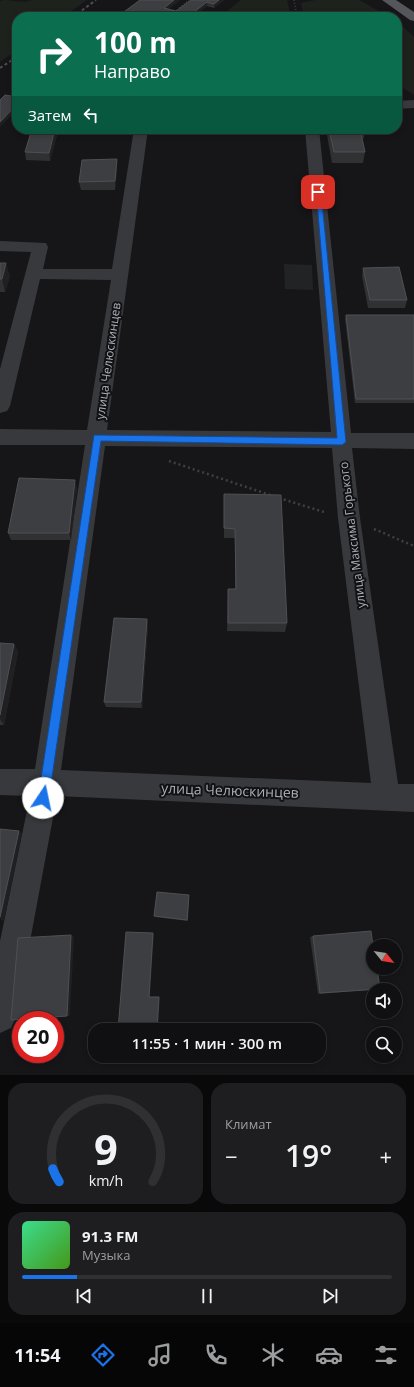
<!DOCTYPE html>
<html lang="ru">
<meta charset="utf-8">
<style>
:root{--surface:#101012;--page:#1e1e20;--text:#f1f3f6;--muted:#9c9d9f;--line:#303032;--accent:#1a73e8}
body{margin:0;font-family:"Open Sans",sans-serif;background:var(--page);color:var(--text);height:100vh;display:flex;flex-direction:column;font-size:15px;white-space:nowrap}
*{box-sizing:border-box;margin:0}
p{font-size:13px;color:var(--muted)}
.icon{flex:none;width:22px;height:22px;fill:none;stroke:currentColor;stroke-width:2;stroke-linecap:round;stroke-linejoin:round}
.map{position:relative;height:1075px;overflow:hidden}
.details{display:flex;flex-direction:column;gap:8px;padding:8px;background:#09090a;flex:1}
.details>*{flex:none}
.guide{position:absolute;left:12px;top:12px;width:390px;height:122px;border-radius:16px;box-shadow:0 2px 6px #0003,0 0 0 1px var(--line);background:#0b6e4f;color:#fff;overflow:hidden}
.needle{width:26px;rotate:120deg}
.fabs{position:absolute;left:366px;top:939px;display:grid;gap:8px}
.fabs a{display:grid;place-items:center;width:36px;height:36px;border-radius:50%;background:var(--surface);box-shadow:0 2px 6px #0003,0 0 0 1px var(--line);font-size:20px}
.speed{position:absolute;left:12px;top:1011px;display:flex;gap:8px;font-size:20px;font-weight:700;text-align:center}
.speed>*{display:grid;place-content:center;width:52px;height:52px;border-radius:50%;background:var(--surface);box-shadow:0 2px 6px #0003,0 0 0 1px var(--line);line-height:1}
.speed .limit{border:6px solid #d22;background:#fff;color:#111}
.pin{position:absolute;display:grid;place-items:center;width:34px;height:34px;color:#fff;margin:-17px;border-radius:8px;box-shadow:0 2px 6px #0006}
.me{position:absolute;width:44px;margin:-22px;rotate:11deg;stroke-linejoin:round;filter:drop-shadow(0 0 3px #0008)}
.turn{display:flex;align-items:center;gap:14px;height:84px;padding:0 16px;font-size:18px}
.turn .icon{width:52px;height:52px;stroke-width:2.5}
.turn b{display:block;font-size:28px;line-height:34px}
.then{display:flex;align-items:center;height:38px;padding:0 16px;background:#0003;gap:8px;font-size:15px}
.big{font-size:30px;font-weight:600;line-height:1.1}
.details .card{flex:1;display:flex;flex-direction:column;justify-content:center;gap:6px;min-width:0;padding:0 14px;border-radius:16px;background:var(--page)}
.details .dial{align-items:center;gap:0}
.dial svg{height:104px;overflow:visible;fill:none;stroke:var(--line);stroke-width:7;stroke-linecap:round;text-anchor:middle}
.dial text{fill:var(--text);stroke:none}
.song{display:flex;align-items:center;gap:12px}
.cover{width:48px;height:48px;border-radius:6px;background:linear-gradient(135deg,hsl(150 70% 55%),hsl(100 70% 35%))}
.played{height:4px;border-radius:2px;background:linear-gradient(90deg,var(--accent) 15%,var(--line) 15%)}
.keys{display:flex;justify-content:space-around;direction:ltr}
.heat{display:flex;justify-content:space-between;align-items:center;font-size:22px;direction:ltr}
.details .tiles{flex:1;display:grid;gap:8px;grid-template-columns:1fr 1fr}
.card:last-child{grid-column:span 2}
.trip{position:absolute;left:88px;top:1023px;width:238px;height:40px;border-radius:16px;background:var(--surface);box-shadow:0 2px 6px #0003,0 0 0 1px var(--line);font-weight:600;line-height:40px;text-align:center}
.dock{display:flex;height:64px;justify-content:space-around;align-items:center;background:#060607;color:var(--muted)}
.dock .icon{width:28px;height:28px}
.dock .current{color:var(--accent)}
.dock b{font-size:18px;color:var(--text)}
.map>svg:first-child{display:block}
</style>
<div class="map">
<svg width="414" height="1075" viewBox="0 0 414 1075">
<rect width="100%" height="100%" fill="#161618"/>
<path fill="#222325" d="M284 264 312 265 313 290 285 289Z"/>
<path fill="#1d221d" d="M4 0C15 0 21 4 32 0H87L63 17H17V50L0 62V1Z
M241 0H287L291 17H220Z
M315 0H359L390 17H304L301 3Z
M397 21 414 37V95L400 86V73L397 60Z"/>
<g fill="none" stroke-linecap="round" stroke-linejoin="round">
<path stroke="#3e4043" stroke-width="1.5" stroke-dasharray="1 2" stroke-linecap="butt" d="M294 0 297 17
M177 10 189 0"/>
<path stroke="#3e4043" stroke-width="2.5" stroke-dasharray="2 3" stroke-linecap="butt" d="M169 461 273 496
M279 498 324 512
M374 529 414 546"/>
<path fill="#38393d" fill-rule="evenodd" d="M414 100V108L397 109V101Z
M134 129H148L107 430 331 432 305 129H319L351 433H414V449L352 448 360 518 398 784H414V812L57 796 16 1017 11 1028 0 1033V941L30 796 0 795V769H35L85 445H0V429L87 430 111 280 40 279 10 406 7 411 0 413V369L31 252 0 251V241L46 243 48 247 43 269H112ZM105 446 332 448 338 518 371 783 61 770Z"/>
<path fill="#54565b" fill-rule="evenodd" d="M382 0H396L414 12V21L410 20Z"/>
<path stroke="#4b4d51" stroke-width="2" stroke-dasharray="3 2.5" stroke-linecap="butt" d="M73 17 96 0
M0 68 17 57"/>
</g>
<path fill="#2f3133" d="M140 0H180L168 9 176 11 191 0H224L214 8 207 6 194 16 197 17H117Z
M55 129H56L57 135 50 161 26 160 25 152Z
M82 129H108L107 131H82Z
M326 129H365L364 138H362L365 152 363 163H332Z
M117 159V168L115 190H81L79 182Z
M0 263 10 276 5 292H0Z
M363 268 407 300 405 308H368L362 276Z
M346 315H414V403H355L345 319Z
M77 487 71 540H11L8 533Z
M224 494 287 623 285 632 227 631 228 589H235V538H224Z
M147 619 148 626 142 708 106 707 104 702Z
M0 643 14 644 18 652 4 725H0Z
M189 895 188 921 155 917 154 916Z
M313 936 380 989 318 994 310 937Z"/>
<path fill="#202022" d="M174 0H180L164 12V8Z
M219 0H224L214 8V4Z
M207 2V6L193 17 190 15Z
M143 13V17H138Z
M17 104V109L0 127V122Z
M55 129H56L57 135 50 161 49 153Z
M117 159V168L115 190V181Z
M6 263 10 276 5 292 2 279Z
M75 480 77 487 71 540 69 533Z
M147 619 148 626 142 708 141 702Z
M14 644 18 652 4 725 0 719V715Z
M19 831 22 834 4 921 0 919V917Z
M153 933 154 935 150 997H149Z
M71 935 74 937 70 1016H67Z
M159 997H160L158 1030H157Z"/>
<path fill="#3c3e41" stroke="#4e5054" d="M140 0H174L164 8 176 11 191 0H219L214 4 207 2 190 15 197 17H158L143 13 138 17H117Z
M5 95 17 97V104L0 122V100Z
M32 129H55L49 153 25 152Z
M329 129H360L365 152H334Z
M117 159 115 181 79 182 82 160Z
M0 263H6L2 279H0Z
M399 267 407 300H370L363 268Z
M346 315H414V399H356Z
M19 478 75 480 69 533H8Z
M224 494 281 495 287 623H228V589H236L235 529 224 528Z
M114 618 147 619 141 702H104Z
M0 643 14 644 0 715Z
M0 829 19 831 0 917Z
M157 892 189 895 187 920 154 916Z
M371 931 373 946V968H377L380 989 320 993 313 936Z
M126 932 153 933 149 997H159L157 1030H118Z
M71 935 67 1016 11 1020 18 938Z"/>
<path fill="#1a73e8" stroke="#114b97" d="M316 190 321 192 346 442 342 445 101 441 49 798 47 802 43 804 39 802 38 798 94 435 337 438Z"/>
<g text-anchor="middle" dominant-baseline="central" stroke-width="4" stroke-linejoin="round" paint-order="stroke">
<g font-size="12" fill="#aaafb7" stroke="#111113">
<text transform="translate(108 361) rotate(-82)">улица Челюскинцев</text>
<text transform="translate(352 535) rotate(-97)">улица Максима Горького</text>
</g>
<g font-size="14" fill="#aaafb7" stroke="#111113">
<text transform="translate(230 790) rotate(2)">улица Челюскинцев</text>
</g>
</g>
</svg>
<div class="fabs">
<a><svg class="needle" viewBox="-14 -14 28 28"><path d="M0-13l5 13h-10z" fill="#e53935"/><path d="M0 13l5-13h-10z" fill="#9c9d9f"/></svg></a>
<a><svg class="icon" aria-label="sound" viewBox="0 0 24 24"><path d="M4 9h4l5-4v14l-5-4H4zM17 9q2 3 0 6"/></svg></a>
<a><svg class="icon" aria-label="search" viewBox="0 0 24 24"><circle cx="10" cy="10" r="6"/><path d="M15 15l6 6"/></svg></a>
</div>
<div class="speed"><div class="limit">20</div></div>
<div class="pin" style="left:318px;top:192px;background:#d93025"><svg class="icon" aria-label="arrive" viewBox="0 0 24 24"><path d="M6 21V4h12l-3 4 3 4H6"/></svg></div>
<svg class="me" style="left:43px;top:798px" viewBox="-20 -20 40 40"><circle r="19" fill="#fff"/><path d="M0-13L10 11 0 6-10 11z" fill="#1a73e8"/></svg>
<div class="trip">11:55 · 1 мин · 300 m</div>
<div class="guide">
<div class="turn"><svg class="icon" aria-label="right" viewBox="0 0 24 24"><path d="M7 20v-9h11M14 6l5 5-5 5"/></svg><div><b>100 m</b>Направо</div></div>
<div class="then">Затем<svg class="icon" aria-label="left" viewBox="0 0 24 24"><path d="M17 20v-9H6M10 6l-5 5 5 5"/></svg></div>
</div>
</div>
<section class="details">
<div class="tiles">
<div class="card dial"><svg viewBox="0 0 100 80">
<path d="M14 69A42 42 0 1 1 86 69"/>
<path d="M14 69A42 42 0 0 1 9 59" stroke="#1a73e8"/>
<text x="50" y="56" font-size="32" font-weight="700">9</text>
<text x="50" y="72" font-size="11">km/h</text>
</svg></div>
<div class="card"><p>Климат</p>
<div class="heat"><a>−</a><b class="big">19°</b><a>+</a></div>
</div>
<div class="card">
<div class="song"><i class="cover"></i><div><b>91.3 FM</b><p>Музыка</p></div></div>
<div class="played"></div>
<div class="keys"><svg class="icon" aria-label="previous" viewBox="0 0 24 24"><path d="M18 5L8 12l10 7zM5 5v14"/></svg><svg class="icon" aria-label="pause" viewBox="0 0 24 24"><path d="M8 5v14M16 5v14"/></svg><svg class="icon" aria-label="next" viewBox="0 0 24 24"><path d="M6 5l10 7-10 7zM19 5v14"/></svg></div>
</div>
</div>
</section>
<nav class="dock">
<b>11:54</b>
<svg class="icon current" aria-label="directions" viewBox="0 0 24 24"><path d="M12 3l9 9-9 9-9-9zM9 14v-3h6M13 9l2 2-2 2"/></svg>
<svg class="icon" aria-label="music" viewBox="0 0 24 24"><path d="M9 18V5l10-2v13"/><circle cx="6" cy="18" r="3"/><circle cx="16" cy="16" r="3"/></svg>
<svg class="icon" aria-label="phone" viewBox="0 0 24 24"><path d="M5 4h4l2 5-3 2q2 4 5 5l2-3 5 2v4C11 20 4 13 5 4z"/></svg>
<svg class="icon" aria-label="climate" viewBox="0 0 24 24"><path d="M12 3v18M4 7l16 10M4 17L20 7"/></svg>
<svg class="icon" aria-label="car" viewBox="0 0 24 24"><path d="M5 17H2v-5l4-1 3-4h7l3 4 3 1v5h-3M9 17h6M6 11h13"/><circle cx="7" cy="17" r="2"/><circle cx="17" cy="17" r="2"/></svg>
<svg class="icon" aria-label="filters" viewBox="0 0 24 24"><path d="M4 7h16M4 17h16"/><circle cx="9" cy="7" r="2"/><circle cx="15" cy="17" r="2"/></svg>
</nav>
